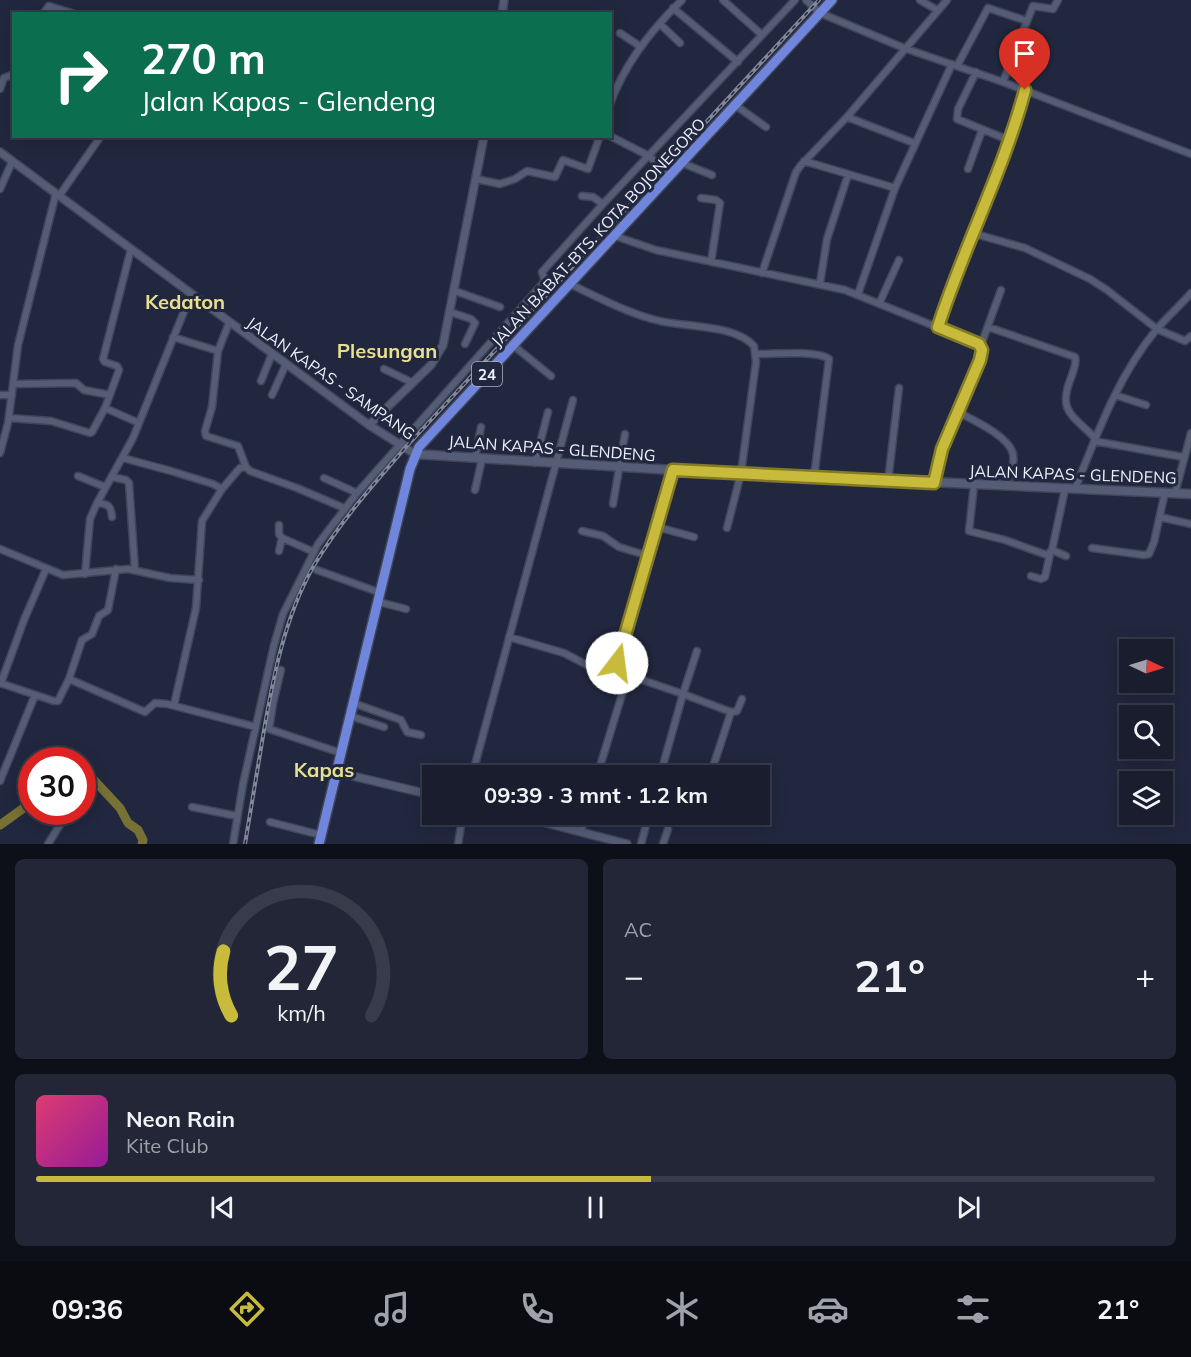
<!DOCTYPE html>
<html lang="id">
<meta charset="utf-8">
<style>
:root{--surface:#191d2e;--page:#222636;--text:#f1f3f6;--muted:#9fa2aa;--line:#373b4a;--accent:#c8bb3b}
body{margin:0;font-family:Mulish,sans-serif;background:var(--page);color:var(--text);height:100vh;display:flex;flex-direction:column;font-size:22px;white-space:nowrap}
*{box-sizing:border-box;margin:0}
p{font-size:20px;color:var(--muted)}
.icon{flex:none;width:33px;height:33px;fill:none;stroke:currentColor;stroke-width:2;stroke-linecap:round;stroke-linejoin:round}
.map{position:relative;height:844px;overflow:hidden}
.side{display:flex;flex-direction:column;gap:15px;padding:15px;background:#0e1019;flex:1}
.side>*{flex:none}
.guide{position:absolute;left:12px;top:12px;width:600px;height:126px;border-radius:0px;box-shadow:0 3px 15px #0003,0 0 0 2px var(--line);background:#0b6e4f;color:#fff;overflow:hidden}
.needle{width:39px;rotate:94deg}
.fabs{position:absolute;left:1119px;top:639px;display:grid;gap:12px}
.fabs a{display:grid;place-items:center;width:54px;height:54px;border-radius:0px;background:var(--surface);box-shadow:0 3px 15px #0003,0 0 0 2px var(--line);font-size:30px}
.speed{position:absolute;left:18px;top:747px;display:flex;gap:12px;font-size:30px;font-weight:700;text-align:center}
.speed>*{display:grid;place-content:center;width:78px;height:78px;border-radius:50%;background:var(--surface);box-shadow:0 3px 15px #0003,0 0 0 2px var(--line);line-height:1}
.speed .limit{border:9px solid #d22;background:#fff;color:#111}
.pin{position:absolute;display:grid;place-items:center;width:51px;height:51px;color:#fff;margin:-62px -26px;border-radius:50% 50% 50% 0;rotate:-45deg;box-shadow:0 0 6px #0007}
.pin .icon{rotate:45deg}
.me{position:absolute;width:66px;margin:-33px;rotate:15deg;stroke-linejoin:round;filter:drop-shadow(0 0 4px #0008)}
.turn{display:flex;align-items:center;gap:21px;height:126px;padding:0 30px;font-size:27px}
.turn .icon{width:78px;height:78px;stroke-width:2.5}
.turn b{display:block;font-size:42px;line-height:51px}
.big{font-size:45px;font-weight:700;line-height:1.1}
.side .card{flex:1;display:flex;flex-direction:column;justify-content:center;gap:9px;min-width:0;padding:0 21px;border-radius:9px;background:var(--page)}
.side .dial{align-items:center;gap:0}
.dial svg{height:156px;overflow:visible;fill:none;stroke:var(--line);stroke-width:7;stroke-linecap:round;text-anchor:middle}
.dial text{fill:var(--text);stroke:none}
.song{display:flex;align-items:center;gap:18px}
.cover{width:72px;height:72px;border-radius:9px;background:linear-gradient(135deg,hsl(340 70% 55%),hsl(300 70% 35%))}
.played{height:6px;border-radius:3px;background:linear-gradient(90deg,var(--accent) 55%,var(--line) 55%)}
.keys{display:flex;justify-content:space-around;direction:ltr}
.heat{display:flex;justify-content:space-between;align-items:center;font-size:33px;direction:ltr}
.side .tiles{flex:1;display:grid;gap:15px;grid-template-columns:1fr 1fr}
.card:last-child{grid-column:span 2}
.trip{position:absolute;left:422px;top:765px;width:348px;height:60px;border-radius:0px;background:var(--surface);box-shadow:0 3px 15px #0003,0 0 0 2px var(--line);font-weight:700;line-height:60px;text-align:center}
.menu{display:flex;height:96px;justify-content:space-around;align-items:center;background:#0a0c12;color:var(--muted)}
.menu .icon{width:42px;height:42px}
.menu .selected{color:var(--accent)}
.menu b{font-size:27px;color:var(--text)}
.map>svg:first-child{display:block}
</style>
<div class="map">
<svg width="1191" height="844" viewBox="0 0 1191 844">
<rect width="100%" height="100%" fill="#21273e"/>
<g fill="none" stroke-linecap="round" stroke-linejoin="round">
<path stroke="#777134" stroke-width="9" d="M82 777 93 779 120 808 128 823 138 830 143 840 142 844
M0 825 32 802"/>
<g stroke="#414558" stroke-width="9">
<path id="minor" d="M723 0 762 35
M806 0 820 13 904 48 1003 82 1191 154
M920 0 937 10
M673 8 738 62
M43 14 49 6 75 14
M660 24 680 43
M620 33 641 47
M957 66 988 8 1027 21
M976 72 958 109 957 119 1011 141
M1003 82 1033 6 1053 9 1058 0
M0 89 4 78 14 74
M610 104C624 65 652 29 682 0
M735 105 766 127
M847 117 914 143
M610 136 649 156 670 175
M804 161 895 188
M682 163 712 175
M968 169 982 130
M476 179 500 184 515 179 527 171 555 177 563 160 588 169 600 136
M0 189 12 162
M59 196 101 136
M582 196 593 197 603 204
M701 198 716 200 720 203 711 262
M972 233 1025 248 1090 279 1107 290 1157 329 1185 341 1191 336
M615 236 656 250 845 290 979 344C986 355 963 399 958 412 973 420 1009 436 1013 454 1015 465 1010 476 1006 486
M131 249 103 359 105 362 117 366 119 370 105 408 139 423
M762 273 796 172 801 165 847 117 947 0
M820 283 827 239 848 175
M570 284C597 297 624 311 652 319 680 328 733 323 754 346L756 362 741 473 727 528
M455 291 500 307
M858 294 895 188 952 64
M879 304 899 260
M450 312 471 319 475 323 465 344
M938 327C964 246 1003 172 1025 90
M988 327 1075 357C1077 363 1074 368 1072 375 1057 411 1071 414 1095 438
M173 337 218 351 212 407 205 431 206 436 238 446 246 467 250 471 297 488 344 508
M981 345 1001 290
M514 346 551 376
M218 351 229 323
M756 354C773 354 816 350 829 359L814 477
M384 369 411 382
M261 381 272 354
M13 384 76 383 84 390 110 395
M0 395H12
M272 395 286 364
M1115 395 1146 405
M9 418 51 421 90 433 92 432 105 408
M1094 441 1183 457
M0 453 8 423 18 345 56 193
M123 458 171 471 213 484 222 489
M475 458 481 427
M535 463 548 412
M78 476 105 487
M112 477 126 480 129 483 135 570
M324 478 357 493
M888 481 899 388
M935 483 942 449 958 412
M974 485 969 531 1005 540 1047 555 1052 550 1065 489
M1075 489C1097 434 1118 376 1156 330 1167 317 1180 306 1191 293
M475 490 482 459
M1175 493 1191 433
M613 504 625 434
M112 517C111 506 109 504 97 503L133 438 191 294
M1160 517 1191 524
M279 525V534L282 538 314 552
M657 527 694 537
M582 531 603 536 619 547 649 556
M1092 548 1144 555 1149 554 1154 542 1165 492
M0 549 63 575 128 569 170 578 199 580
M1052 550 1066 556
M279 551 282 538
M317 570 381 593
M85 574 90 519 97 503
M1031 576 1041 579 1045 577 1050 554
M379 602 406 609
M509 637 564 653 589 666 615 670
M697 651 683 694 731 712 710 776
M281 670 273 703 269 729 341 753
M628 675 683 694 660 776
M69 679 145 712 155 703 167 704 256 727
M0 683 54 701H58L69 679 82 640 92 634 99 616 108 610 116 569
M1 683 24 620 46 569
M353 703 401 720 407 732 421 735
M174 705 196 608 202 521 222 489 240 468 246 467
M731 712 737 711 742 699
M350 716 384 727
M472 776 573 400
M597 776 628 675 618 667 617 655 649 556 673 470
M0 781 35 695
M192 807 237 816
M270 822 321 835
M581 832 586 814
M48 844 68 812
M233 844 243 784 274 645 283 614 318 544 357 493 545 281 542 272 603 204 795 0
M458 844 463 814
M641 844 649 814
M663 844 668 829"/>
</g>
<g stroke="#414558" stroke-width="10">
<path id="tertiary" d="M502 14 504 0
M0 152 369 425 415 454
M369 425 431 365 443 345 484 136
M336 772 432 795
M512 814 627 844"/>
</g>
<g stroke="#414558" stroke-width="11">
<path id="secondary" d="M415 454 673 470 1191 494"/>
</g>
<g stroke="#414558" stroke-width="12">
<path id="trunk" d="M319 844 410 469 419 447 832 0"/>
</g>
<use href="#minor" stroke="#545c76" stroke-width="6"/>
<use href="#tertiary" stroke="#545c76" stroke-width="7"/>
<use href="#secondary" stroke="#545c76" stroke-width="8"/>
<use href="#trunk" stroke="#7085dc" stroke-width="9"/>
<g stroke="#828799" stroke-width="4">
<path id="rail" d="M245 844C251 808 257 772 263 736 273 678 284 619 313 567 339 523 372 486 405 448L819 0"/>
</g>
<use href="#rail" stroke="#21273e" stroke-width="1.5" stroke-dasharray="4.5" stroke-linecap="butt"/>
</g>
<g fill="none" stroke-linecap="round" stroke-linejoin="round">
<g stroke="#827a26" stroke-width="15">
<path id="route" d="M617 663 673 470 934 483 942 449 980 360 982 350 979 344 938 327C964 246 1003 172 1025 90"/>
</g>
<use href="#route" stroke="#c8bb3b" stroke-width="10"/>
</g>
<g text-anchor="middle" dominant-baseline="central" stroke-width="6" stroke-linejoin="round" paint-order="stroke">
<rect fill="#21273e" stroke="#afb4c3" stroke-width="1.5" x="472" y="362" width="30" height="24" rx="4.5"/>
<g font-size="15" font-weight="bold" fill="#ecf0fc">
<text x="487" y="374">24</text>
</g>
<g font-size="16" fill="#ecf0fc" stroke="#21273e">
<text transform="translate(598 232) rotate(-47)">JALAN BABAT-BTS. KOTA BOJONEGORO</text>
<text transform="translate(331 378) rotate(35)">JALAN KAPAS - SAMPANG</text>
<text transform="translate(552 448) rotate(4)">JALAN KAPAS - GLENDENG</text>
<text transform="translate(1073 474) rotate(2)">JALAN KAPAS - GLENDENG</text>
</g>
<g font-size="20" font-weight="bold" fill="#e8e091" stroke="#21273e">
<text x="185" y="301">Kedaton</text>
<text x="387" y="350">Plesungan</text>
<text x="324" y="769">Kapas</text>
</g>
</g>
</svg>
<div class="fabs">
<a><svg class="needle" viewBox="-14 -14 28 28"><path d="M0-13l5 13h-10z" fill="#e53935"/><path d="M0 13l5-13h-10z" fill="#9fa2aa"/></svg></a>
<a><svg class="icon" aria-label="search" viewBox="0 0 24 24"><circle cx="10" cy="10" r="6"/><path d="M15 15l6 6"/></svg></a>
<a><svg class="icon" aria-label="layers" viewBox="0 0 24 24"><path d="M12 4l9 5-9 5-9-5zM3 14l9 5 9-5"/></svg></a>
</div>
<div class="speed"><div class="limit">30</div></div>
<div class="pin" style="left:1025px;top:90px;background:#d93025"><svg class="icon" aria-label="arrive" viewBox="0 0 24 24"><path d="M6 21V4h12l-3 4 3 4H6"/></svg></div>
<svg class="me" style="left:617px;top:663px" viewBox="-20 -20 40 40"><circle r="19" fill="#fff"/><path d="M0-13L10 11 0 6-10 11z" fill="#c8bb3b"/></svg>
<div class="trip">09:39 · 3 mnt · 1.2 km</div>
<div class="guide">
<div class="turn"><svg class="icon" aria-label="right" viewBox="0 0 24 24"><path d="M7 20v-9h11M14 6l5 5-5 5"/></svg><div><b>270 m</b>Jalan Kapas - Glendeng</div></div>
</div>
</div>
<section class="side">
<div class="tiles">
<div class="card dial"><svg viewBox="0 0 100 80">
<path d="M14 69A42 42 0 1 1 86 69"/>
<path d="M14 69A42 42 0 0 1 10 36" stroke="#c8bb3b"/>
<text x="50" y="56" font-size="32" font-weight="700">27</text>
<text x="50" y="72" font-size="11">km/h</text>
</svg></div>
<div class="card"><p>AC</p>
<div class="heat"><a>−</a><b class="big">21°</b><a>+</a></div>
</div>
<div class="card">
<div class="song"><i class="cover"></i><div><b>Neon Rain</b><p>Kite Club</p></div></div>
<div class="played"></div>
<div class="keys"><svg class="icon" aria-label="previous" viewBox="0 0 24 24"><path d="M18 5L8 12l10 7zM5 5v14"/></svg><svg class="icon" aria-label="pause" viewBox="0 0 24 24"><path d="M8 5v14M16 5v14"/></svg><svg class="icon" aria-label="next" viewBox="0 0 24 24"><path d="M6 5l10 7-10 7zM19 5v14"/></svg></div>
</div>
</div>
</section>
<nav class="menu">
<b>09:36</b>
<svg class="icon selected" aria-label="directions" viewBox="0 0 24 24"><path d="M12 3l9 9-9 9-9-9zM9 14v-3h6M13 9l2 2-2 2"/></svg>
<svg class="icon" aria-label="music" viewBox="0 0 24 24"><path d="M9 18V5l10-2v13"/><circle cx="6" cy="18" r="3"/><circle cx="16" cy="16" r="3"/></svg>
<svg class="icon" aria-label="phone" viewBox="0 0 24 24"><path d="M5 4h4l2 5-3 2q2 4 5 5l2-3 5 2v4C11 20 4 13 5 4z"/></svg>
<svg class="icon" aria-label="climate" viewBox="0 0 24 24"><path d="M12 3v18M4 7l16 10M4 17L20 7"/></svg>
<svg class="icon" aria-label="car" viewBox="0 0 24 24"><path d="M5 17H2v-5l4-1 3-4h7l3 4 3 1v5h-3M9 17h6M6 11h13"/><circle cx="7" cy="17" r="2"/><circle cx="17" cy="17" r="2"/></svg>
<svg class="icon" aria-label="filters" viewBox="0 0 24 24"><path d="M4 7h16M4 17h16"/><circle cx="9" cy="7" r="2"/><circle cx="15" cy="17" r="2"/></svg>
<b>21°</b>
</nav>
